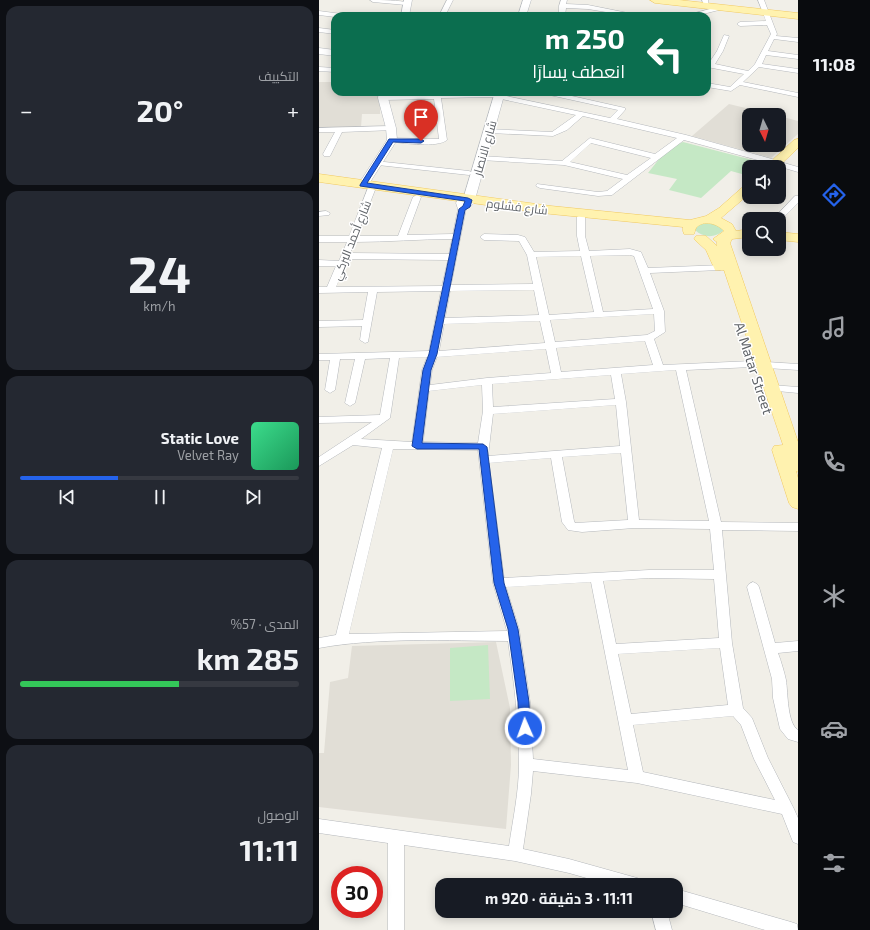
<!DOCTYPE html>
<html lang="ar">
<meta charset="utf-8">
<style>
:root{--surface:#171b24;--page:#242831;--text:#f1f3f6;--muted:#9ea1a6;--line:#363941;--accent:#2563eb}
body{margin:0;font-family:"Exo 2",Cairo,sans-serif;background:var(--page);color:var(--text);direction:rtl;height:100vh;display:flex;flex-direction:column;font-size:15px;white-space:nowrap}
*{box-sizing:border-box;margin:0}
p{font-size:13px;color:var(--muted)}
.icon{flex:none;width:22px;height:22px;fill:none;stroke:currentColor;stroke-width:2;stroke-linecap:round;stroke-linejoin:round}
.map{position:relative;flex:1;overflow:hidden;direction:ltr}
.details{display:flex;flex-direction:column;gap:6px;padding:6px;background:#0d0f14;width:319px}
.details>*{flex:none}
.top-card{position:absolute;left:12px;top:12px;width:380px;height:84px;border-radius:12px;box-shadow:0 2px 10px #0003;direction:rtl;background:#0b6e4f;color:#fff;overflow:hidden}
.needle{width:26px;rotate:175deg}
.fabs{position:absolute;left:423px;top:108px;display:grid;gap:8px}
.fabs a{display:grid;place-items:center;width:44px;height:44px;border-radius:8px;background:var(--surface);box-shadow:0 2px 10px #0003;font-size:20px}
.speed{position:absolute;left:12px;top:866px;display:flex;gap:8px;font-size:20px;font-weight:700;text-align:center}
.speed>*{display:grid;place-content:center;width:52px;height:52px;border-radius:50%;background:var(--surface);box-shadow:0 2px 10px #0003;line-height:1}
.speed .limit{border:6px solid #d22;background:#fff;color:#111}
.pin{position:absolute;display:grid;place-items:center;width:34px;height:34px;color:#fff;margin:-41px -17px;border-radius:50% 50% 50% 0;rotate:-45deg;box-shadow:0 0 4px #0007}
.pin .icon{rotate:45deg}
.me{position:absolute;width:44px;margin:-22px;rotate:358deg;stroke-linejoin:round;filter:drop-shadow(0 0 3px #0008)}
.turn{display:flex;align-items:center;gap:14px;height:84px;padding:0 20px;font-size:18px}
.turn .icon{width:52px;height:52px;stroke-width:2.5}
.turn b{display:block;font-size:28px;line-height:34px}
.big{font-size:30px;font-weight:700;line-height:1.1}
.details .card{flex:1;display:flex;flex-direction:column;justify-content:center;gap:6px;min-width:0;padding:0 14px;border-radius:12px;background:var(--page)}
.details .dial{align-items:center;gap:0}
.dial b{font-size:52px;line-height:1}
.song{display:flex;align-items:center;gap:12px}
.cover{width:48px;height:48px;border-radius:6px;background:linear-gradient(135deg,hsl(150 70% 55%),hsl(150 70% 35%))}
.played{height:4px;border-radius:2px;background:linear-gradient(90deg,var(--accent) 35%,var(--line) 35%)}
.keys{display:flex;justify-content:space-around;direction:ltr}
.heat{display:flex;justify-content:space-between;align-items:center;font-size:22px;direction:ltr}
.charge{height:6px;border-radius:3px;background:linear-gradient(90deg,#34c759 57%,var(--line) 0)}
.trip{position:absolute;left:116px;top:878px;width:248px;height:40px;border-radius:12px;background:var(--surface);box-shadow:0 2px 10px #0003;font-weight:700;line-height:40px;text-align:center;direction:rtl}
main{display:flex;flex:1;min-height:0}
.tab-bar{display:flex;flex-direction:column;width:72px;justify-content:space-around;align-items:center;background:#090b0e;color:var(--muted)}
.tab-bar .icon{width:28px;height:28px}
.tab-bar .selected{color:var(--accent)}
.tab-bar b{font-size:18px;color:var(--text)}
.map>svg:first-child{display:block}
</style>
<main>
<nav class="tab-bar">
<b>11:08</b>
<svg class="icon selected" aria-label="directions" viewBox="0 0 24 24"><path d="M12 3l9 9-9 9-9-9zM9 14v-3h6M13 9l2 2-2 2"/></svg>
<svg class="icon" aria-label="music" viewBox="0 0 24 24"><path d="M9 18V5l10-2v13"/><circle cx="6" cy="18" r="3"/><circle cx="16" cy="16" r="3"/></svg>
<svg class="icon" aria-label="phone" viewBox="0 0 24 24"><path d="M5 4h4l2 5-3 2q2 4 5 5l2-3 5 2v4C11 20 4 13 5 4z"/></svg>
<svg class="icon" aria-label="climate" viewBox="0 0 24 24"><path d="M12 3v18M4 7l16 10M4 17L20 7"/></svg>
<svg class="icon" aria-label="car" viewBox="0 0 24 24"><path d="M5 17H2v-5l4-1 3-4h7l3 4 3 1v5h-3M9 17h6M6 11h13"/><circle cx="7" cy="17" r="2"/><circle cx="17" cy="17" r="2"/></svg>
<svg class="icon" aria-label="filters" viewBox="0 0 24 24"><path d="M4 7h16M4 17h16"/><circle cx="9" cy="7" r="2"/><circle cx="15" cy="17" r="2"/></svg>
</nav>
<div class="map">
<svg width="479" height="930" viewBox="0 0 479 930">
<rect width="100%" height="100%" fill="#f1efe8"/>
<path fill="#e1ded6" d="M0 82H16V92H61V114H43L42 127H0Z
M410 104 455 115H430V145H460V116L479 121V134L452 158 373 136Z
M177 642 191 708 192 765 187 829 0 807V753H5L11 682 29 678 33 646Z"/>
<path fill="#c5e8c5" d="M364 142 445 163 446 165 444 167H430V176L412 171 382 198 350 190 358 179 329 173 348 149Z
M393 222 405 229 404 231C396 238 384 238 376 230L377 226 380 224Z
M169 645 171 699 131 701V648Z"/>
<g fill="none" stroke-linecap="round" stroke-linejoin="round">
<g stroke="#b5b8bc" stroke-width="1">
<path id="street" d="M51 0C62 0 81 0 90 3L87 5 54 2Z
M128 0H134L126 16H120Z
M242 0H248L247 4 269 5 314 14 312 16H304L305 15 269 9 247 8 246 16H240V6Z
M383 0H389L390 7H386Z
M439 0H445L458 34 457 36 479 38V42L455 39 449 51 479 55V59L447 55 443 64 479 69V73L440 67 424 82 479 93V97L421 85 412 91 388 87V83L411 87 425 74 388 67V63H390L398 51 405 35 410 36 404 51 396 64 429 71 436 64 452 34 448 25 421 26 418 24 421 22 447 21Z
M402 6 405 8 404 9 376 16H365Z
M0 11 23 14 26 16 16 17 0 15Z
M0 28 16 30V34L0 32Z
M0 67 16 68V72L0 71Z
M223 92H235L306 108V110L298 119 367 135 460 161 461 163 457 165 365 140 293 195 279 196 221 188 217 186 218 184 279 192 288 191 304 179 245 165 162 160 158 158 162 156 243 161 271 138 336 154 358 138 264 116 248 130 234 136 171 133 167 131 168 129 233 132 257 115 173 97 122 98 128 140C118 148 86 143 73 142H70V138L120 139 115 99 64 100 61 98 64 96 173 93 291 118 299 110 226 94ZM272 143 332 158 308 175 251 162Z
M72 126 76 128 75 130 23 132 11 156H5L4 154 16 132H0V128Z
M56 161 150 171 154 173 150 175 59 165H56Z
M462 163H465L479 167V172L462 167Z
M49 188H52L56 190 38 236H79L94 197 98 195 102 197 88 235 134 234 139 209 137 203 138 201H144L147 209 132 285 214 284 208 255 200 241 165 240 161 237 165 234 199 235 206 237 215 252 261 251 258 236V217L262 215 266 217V236L270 251 311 249 322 252 329 268 404 265 405 267 404 269 401 270 331 273 345 311 346 332 335 339 344 365 433 361 479 364V370L433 367 367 370 402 522 479 523V531L403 530 413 643 424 708 433 718 449 758 475 809 479 818V844L474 842 463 814 318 783 214 771 212 794 204 849 250 859 318 878 324 880 326 885H292L250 873 196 861 85 845V930H69V843L0 833V819L190 846C194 819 200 791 200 764 200 722 195 682 189 641 128 641 60 637 0 648V638L17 635 63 448 34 445 0 466V457L53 422 0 423V417L61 415 71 358 46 359 36 403 31 406 26 403 36 359H21L16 390 11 393 6 390 11 360H0V354L110 351 122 291 58 292 49 342 46 343 41 340 43 326 0 327V321L44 320 49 292 0 293V287H8L17 266H0V260L20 261 28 242H0V236H30ZM133 239 130 254 31 253 36 242C69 242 100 239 133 239ZM311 255 315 256 334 309 284 312 271 256ZM262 256 275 312 230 315 217 257ZM29 259 129 260 123 286 17 287ZM215 290 220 315 126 318 131 291ZM335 314 336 331 328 335 236 342 231 320ZM221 321 226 343 120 351 125 324ZM326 341 334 365 242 372 237 348ZM227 349 232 373 168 378 111 385 113 370 118 357ZM108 357 103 370 93 442 42 439 71 418 80 358ZM357 370 390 521 320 520 307 402 302 374ZM292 375 296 399 174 407 173 384ZM163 385 164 411 159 443 104 442 110 391ZM297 405 301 446 169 456 174 414ZM74 449 159 450 174 583 188 631 30 634ZM302 453 309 520 256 523 255 521 243 457ZM232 458 243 522 249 530 263 532 315 528 391 529 395 570H330L185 578 170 463ZM330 578 395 579 400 638 297 644 284 581ZM272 582 309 770 214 759 211 702 200 629 187 587ZM401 648 409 705 312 714 299 654ZM414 716 422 725 435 759 456 800 324 772 314 725Z
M476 196H479V203L461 221 460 219H454Z
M7 211 11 213 10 215 0 216V212Z
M452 385 479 387V393L448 390 447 388 448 386Z
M434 582 438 584 440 587 456 643 479 641V651L459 653C462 661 465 671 467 680 469 693 468 723 479 730V742L469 739 461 729 454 698 453 679 428 587 430 584Z
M357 889 472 922 478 924 479 930H446L357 903Z
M332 911H348L353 930H337Z"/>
</g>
<g stroke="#b6babf" stroke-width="1">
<path id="secondary" d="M85 0H93L90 16H82Z
M204 0H212L207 16H199Z
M0 48 16 50V56L0 54Z
M60 92H70L69 98 77 128 78 140 48 187 44 188 39 185 68 140 67 128 59 98Z
M176 92H186L155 203 153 205H145L143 203Z"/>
</g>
<g stroke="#f2c960" stroke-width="1">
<path id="primary" d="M331 0H360L479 13V19L336 3Z
M479 139V148L459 167H446L475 140Z
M0 174 232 206 371 220 387 216 400 208 426 185 430 184V194L402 218 413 224 417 231 430 229V237L413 239 411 243 479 442V472L477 471 479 478V509L473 507 470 503 453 450 455 446 464 445 405 270H396L387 250 375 239 377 236H387L398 246V242L394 239 405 231C399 224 384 219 377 228 376 230 376 232 375 234H365L364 231V227L232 214 0 182Z
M460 232 479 234V242L460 240Z"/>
</g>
<use href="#street" fill="#fff" fill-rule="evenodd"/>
<use href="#secondary" fill="#fff" fill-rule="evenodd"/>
<use href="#primary" fill="#fff2af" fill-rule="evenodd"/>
</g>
<path fill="#2563eb" stroke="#184099" d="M70 139H102L105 141 102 143 74 142 48 183 149 198 153 200 151 207 146 210 118 354 112 370 103 443 164 444 168 447 185 583 199 629 210 702 211 728 210 731 206 733 201 731 200 728 199 702 189 629 175 583 160 449H98L93 446 104 370 110 354 140 209 144 206 146 201 41 186V185Z"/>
<g text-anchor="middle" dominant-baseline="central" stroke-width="3" stroke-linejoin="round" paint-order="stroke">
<g font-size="12" fill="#5f6368" stroke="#fff">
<text transform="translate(165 148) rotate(-74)">شارع الانصار</text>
<text transform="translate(198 206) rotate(7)">شارع فشلوم</text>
<text transform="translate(32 240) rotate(-68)">شارع أحمد البركي</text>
</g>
<g font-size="14" fill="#5f6368" stroke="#fff">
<text transform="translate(435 368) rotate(72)">Al Matar Street</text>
</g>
</g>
</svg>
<div class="fabs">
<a><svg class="needle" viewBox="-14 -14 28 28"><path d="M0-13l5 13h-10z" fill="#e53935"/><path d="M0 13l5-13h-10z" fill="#9ea1a6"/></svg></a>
<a><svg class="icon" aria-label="sound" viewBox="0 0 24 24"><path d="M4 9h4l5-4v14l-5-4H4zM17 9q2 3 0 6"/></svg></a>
<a><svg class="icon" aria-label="search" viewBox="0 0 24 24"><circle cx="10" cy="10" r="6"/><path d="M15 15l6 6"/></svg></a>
</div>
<div class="speed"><div class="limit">30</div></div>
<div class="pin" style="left:102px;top:141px;background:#d93025"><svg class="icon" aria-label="arrive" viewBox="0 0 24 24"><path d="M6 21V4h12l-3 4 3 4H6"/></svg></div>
<svg class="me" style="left:206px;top:728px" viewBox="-20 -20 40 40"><circle r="17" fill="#2563eb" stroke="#fff" stroke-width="3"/><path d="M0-11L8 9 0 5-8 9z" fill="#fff"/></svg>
<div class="trip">11:11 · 3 دقيقة · 920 m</div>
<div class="top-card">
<div class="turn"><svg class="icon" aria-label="left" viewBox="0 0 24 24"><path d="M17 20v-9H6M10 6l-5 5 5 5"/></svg><div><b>250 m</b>انعطف يسارًا</div></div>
</div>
</div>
<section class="details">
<div class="card"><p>التكييف</p>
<div class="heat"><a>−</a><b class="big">20°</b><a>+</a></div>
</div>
<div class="card dial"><b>24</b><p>km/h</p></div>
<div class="card">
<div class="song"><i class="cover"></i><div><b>Static Love</b><p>Velvet Ray</p></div></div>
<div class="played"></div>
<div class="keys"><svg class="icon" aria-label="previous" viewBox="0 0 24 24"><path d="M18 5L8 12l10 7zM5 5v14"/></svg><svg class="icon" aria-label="pause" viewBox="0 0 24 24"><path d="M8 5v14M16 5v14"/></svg><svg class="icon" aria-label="next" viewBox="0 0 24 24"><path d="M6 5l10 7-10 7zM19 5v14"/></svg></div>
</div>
<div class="card"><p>المدى · 57%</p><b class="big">285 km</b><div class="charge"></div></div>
<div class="card"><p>الوصول</p><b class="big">11:11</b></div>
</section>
</main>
